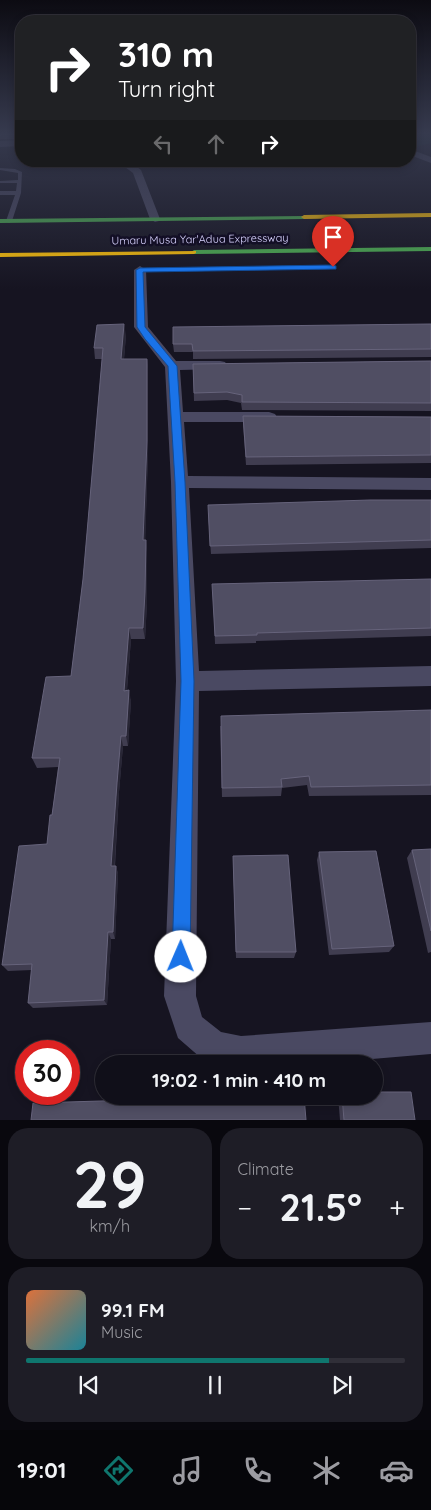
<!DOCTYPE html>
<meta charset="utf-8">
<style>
:root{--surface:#100f19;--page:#1e1d26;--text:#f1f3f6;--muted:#9c9ca2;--line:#302f38;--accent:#0f766e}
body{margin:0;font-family:Quicksand,sans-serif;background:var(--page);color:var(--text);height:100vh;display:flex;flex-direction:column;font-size:19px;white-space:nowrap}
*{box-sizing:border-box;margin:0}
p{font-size:16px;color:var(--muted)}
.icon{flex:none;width:28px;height:28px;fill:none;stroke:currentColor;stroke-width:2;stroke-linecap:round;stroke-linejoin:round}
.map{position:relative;height:1120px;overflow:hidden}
.drawer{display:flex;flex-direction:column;gap:8px;padding:8px;background:#09080e;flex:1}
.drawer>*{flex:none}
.guide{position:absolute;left:15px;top:15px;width:401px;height:152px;border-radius:20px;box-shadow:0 2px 8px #0003,0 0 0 1px var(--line);background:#202124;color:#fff;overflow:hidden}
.speed{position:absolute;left:15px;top:1040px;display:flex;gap:10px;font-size:25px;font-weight:700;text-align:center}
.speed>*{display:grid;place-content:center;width:65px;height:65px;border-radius:50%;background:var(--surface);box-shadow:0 2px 8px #0003,0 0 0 1px var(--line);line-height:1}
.speed .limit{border:8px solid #d22;background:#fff;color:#111}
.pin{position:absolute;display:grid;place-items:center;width:42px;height:42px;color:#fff;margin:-51px -21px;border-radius:50% 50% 50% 0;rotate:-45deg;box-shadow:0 0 5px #0007}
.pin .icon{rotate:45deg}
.me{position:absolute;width:55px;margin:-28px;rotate:1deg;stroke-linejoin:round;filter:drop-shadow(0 0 4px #0008)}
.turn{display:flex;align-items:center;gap:18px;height:105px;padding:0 20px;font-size:22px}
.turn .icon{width:65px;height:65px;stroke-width:2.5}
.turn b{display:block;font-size:35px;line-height:42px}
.lanes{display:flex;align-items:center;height:48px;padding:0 20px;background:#0003;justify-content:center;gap:25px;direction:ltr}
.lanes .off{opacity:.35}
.big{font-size:38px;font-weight:700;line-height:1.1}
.drawer .widget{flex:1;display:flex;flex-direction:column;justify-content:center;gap:8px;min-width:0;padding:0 18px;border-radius:20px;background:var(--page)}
.drawer .dial{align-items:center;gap:0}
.dial b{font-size:65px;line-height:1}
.song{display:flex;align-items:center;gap:15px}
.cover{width:60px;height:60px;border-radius:8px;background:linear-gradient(135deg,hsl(20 70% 55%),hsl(190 70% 35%))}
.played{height:5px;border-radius:2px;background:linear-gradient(90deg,var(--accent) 80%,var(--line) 80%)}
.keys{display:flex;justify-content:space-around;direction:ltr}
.heat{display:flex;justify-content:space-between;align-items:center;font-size:28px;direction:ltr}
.drawer .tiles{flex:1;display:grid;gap:8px;grid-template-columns:1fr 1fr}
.widget:last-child{grid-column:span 2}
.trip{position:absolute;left:95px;top:1055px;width:288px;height:50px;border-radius:25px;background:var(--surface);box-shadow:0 2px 8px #0003,0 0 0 1px var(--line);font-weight:700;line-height:50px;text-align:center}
.tab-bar{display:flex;height:80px;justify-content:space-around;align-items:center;background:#06060a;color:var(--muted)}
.tab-bar .icon{width:35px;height:35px}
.tab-bar .selected{color:var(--accent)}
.tab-bar b{font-size:22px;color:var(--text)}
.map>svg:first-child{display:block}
</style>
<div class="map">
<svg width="431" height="1120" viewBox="0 0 431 1120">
<rect width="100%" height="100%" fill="#161421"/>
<path fill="#132c2d" d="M410 132H431V143L415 147 410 145Z"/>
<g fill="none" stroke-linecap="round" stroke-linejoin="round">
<path fill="#4a4962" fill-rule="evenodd" d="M0 168 15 169 22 172 21 193 12 221 9 223 6 221 15 195H0V191H16L17 183H0V181L18 180V173L0 170Z"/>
<path fill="#4a4962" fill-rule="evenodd" d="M21 140V146L0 147V141Z
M410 149 431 157V163L410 155Z
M117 161H129L141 170 160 219 159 221 155 222 150 219 133 173Z
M140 266 146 270 148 327 176 361H220L225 362 227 365 225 368 220 369 180 370 183 412H269L275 414 277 417 275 420 269 422H184L188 476 431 478V490L189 488 199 671 431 666V686L199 691 196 996 202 1017 221 1032 241 1036 431 1022V1054L313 1064H218L201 1058 178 1038 164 996 176 681 171 482 165 367 134 327V270Z"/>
<path fill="#4caf50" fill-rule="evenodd" d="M306 216 307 217 304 219 0 223V219Z
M431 247V251L194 254 191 252 194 250Z"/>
<path fill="#ffc107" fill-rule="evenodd" d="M431 213V217L304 219 301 217 304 215Z
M196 251V253L194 254 0 257V253Z"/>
</g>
<path fill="#403d50" d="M0 132 5 134 21 132V139H0Z
M431 324V357L193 359V352H174L173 344Z
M126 335 124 359H147L148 370V453L145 540H146L147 552V603L145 639H131L127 690 131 701 128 746H123L119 792 115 866H116L118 874 115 939H111L107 1005 33 1008 28 1003 32 970 8 971 2 965 47 844 52 815 58 767 37 768 32 758 71 676 83 579 102 359H95L94 348Z
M431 361V411L242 410 241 403 227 400 194 401 193 364Z
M243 416 431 417V463L246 465 243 424Z
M431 500V548L211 554 208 513Z
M431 579V636L256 641V643L215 644 213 592Z
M431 710V795L309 796 307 785 282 788 281 796 222 797 220 726Z
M431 849V952L428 953 407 858 412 850Z
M319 852 394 946 389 952 329 955 317 860Z
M233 856 296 952 294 958H236L233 864Z
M338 1096H374L415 1120H340Z"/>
<path fill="#282635" d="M124 324 126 335 123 370 121 359Z
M147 359 148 370V453L145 552 143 540Z
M146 540 147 552V603L145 639 143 628Z
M129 628 131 639 126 701 124 691Z
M129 690 131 701 128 746 126 736Z
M121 736 123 746 119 792 114 874 111 866 117 783Z
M116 866 118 874 115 939 113 932Z
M108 932 111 939 107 1005 104 1000Z"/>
<path fill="#504e63" stroke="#66637b" d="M0 132H3L5 134 7 132H21V136L20 134 0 135Z
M124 324 121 359H147V441L143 540H146L145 592 143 628H129L124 691 129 690 126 736H121L117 783 111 866H116L113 932H108L104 1000 28 1003 32 964 2 965 19 846 47 844 50 815H52L60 758H32L46 677 71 676 83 579 103 348H94L97 325Z
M431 324V349L193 351 192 344H173V327Z
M431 361V403L242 402V395L227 392 194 393 193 364Z
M243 416 431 417V455L246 457Z
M370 500H431V540L210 546 208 505Z
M431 579V628L257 633V635L215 636 212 584Z
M431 710V785L311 787 309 776 281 779 282 787 222 788 221 716Z
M431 849V931L412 850Z
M376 851 394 946 332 949 319 852Z
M288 855 296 952H236L233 856Z
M374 1092H411L415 1120H344L342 1096H374Z
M185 1096H304L306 1120H31L33 1103 135 1100V1098Z"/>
<linearGradient id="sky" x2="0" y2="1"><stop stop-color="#0c0b12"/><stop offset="0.46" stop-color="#363a4e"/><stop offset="1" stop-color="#363a4e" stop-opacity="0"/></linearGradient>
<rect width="431" height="289" fill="url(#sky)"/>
<path fill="#1a73e8" stroke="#114b97" d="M333 265 336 266V269L143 272 145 327 177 366 185 482 194 681 190 957 187 963 181 965 175 963 172 957 181 681 175 482 168 366 145 339 137 327 136 270 140 268Z"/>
<g text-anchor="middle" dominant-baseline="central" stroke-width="5" stroke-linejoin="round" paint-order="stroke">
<g font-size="11" fill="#d9d4ff" stroke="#130f26">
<text transform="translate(200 239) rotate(-1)">Umaru Musa Yar'Adua Expressway</text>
</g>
</g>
</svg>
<div class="speed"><div class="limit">30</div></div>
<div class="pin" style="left:333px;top:267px;background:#d93025"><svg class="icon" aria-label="arrive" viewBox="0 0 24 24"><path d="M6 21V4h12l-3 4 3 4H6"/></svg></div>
<svg class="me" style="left:181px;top:957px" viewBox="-20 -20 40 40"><circle r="19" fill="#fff"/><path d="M0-13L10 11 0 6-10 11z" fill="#1a73e8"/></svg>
<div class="trip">19:02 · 1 min · 410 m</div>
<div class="guide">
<div class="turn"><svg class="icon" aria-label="right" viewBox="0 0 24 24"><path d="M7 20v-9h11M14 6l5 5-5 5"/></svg><div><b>310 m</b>Turn right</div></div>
<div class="lanes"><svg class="icon off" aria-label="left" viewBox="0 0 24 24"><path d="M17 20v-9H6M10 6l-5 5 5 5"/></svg><svg class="icon off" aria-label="ahead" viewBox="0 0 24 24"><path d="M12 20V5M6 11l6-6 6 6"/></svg><svg class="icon" aria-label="right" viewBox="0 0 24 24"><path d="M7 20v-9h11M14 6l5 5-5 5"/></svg></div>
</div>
</div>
<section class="drawer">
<div class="tiles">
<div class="widget dial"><b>29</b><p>km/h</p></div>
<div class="widget"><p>Climate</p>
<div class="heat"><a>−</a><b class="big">21.5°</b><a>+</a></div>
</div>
<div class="widget">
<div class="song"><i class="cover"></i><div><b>99.1 FM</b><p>Music</p></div></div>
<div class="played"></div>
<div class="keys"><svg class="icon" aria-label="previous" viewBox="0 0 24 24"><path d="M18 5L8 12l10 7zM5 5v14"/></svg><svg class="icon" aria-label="pause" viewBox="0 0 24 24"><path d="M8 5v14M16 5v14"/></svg><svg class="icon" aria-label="next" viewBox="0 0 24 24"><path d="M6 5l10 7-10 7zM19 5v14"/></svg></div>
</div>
</div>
</section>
<nav class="tab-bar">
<b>19:01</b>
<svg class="icon selected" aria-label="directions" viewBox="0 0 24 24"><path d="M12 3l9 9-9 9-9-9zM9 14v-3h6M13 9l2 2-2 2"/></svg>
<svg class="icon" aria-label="music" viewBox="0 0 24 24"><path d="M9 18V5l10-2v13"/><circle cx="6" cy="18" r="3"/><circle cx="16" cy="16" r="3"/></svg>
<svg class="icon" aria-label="phone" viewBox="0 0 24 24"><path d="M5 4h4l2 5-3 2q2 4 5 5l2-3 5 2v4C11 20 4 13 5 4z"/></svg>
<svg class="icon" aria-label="climate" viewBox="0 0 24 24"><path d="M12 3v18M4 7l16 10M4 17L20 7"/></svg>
<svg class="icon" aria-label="car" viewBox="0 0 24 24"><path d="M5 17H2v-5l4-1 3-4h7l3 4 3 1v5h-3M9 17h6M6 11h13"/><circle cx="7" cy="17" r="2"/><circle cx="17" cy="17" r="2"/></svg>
</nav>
